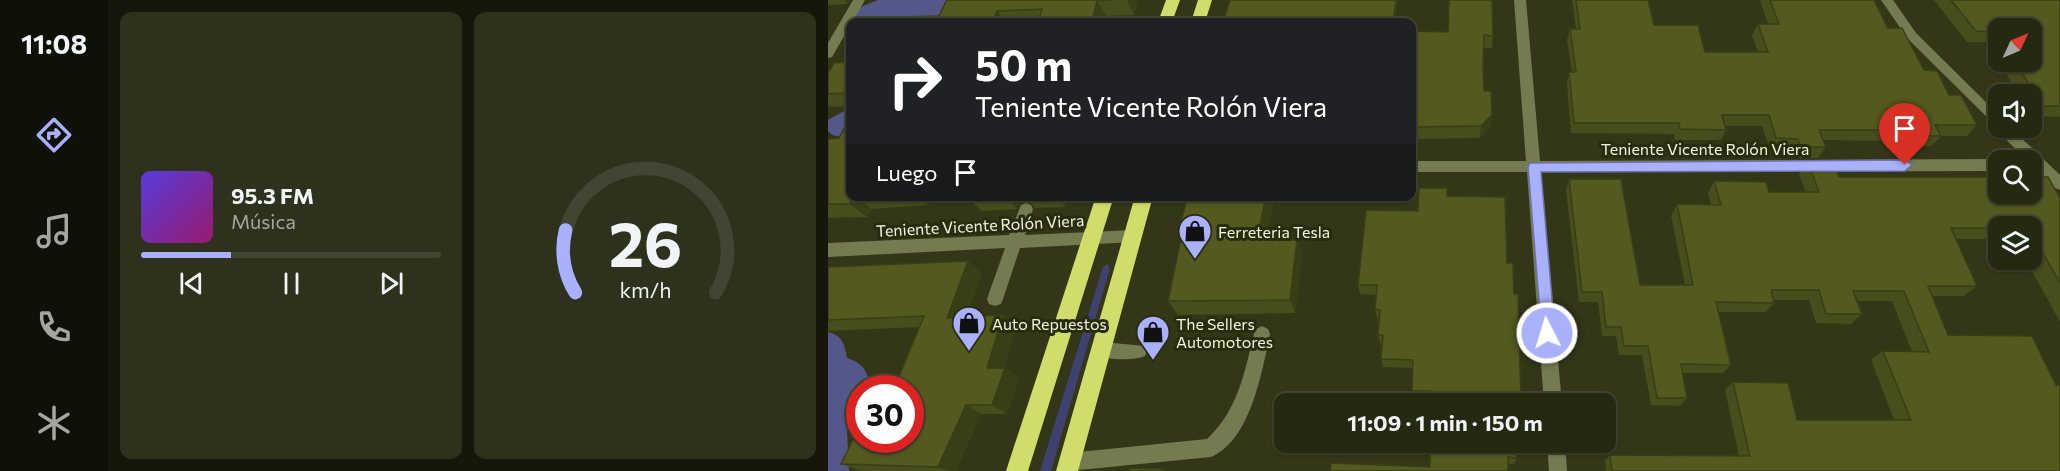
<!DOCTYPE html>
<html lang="es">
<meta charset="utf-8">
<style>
:root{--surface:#262912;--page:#2e311b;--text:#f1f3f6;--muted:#a4a69f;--line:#424532;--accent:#a9b0fc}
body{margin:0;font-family:Commissioner,sans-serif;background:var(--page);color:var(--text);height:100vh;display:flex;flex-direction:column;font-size:22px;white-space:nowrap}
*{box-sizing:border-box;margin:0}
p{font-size:20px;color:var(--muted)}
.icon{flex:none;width:33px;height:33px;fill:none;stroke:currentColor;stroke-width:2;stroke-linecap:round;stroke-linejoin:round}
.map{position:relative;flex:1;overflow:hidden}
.panel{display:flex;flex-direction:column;gap:12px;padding:12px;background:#15170a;width:720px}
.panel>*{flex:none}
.banner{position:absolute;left:18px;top:18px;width:570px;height:183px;border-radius:12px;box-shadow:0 2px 4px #0004,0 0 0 2px var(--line);background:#202124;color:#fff;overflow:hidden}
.needle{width:39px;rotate:46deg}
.buttons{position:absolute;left:1160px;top:18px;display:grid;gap:12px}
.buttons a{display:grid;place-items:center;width:54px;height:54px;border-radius:12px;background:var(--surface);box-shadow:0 2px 4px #0004,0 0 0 2px var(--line);font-size:30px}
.speed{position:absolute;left:18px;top:375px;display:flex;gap:12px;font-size:30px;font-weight:700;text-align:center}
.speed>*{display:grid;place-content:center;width:78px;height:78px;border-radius:50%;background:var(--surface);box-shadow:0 2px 4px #0004,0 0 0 2px var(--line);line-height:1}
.speed .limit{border:9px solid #d22;background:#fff;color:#111}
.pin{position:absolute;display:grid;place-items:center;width:51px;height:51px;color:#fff;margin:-62px -26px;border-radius:50% 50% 50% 0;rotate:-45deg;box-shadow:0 0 6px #0007}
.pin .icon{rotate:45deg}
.me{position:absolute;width:66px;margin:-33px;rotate:355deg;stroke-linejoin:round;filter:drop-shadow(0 0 4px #0008)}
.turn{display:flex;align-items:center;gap:21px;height:126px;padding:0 30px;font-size:27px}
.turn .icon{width:78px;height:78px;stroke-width:2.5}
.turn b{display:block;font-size:42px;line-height:51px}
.then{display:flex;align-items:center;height:57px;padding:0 30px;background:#0003;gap:12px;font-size:22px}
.panel .tile{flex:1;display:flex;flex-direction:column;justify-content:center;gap:9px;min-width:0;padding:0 21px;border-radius:12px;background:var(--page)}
.panel .dial{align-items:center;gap:0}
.dial svg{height:156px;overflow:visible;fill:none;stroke:var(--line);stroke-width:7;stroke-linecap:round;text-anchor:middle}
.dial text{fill:var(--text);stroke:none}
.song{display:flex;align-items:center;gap:18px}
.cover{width:72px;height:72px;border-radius:9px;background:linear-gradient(135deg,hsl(250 70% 55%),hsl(320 70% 35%))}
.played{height:6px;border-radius:3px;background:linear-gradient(90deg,var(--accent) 30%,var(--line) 30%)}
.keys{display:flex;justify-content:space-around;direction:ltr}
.panel .tiles{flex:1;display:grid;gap:12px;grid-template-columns:repeat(2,1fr)}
.trip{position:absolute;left:446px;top:393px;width:342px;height:60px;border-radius:12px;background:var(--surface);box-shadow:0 2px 4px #0004,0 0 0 2px var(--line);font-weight:700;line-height:60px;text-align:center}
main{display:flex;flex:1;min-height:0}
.tab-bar{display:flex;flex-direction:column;width:108px;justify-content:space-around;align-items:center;background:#0f1007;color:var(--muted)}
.tab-bar .icon{width:42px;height:42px}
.tab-bar .active{color:var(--accent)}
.tab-bar b{font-size:27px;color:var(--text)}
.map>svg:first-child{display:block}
</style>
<main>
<nav class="tab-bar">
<b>11:08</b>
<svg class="icon active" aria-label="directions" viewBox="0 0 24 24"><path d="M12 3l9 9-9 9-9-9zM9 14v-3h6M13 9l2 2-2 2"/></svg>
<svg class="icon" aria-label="music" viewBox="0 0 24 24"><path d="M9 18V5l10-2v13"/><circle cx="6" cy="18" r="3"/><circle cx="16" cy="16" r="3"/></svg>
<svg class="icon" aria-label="phone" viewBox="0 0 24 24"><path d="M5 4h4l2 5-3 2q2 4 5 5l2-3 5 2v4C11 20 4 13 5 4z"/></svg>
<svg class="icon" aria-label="climate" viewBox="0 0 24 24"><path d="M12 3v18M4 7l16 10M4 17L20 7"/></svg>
</nav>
<section class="panel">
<div class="tiles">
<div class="tile">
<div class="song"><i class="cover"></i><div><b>95.3 FM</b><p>Música</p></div></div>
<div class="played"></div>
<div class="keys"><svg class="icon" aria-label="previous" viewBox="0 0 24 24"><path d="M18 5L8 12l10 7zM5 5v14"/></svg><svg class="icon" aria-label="pause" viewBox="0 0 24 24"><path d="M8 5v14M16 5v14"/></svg><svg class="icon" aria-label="next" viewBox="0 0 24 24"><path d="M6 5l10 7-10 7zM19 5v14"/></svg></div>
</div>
<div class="tile dial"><svg viewBox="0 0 100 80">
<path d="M14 69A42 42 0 1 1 86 69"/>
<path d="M14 69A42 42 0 0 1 9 37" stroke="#a9b0fc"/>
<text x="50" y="56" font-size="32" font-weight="700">26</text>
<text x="50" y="72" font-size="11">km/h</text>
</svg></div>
</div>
</section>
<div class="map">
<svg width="1232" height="471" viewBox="0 0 1232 471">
<rect width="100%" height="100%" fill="#333718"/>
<path fill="#3f4271" d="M279 264 282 268 223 471H212L275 267Z"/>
<path fill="#535789" d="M50 0H141L132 18 60 17 41 22H22L30 8Z
M18 110H22V132C14 136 7 139 0 131V120Z
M0 332C14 335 17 345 19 358 35 363 41 372 41 388H32L31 412 19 430 21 471H0Z"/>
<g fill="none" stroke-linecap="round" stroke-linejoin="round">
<path fill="#757b50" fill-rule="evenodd" d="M25 0H37L4 57 0 58V43Z
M686 0H698L712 161 1170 159 1173 160H1170V171L713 172 734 404H716L699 172H584V161H698Z
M1053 0H1065L1088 33 1170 114V128H1183L1232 175V190L1227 188 1203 164V160H1199L1170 132 1169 127 1080 39Z
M198 203 203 205 205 209 197 235 306 230 311 231 314 236 311 241 306 242 192 248 175 299 173 304 167 306 161 304 159 299 177 248 0 257V243L181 235 193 205Z
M434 326 440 329 442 334C434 371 423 440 383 457L241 471 235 468 232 462 235 456 241 453 379 439C410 410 416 374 426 334L428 329Z
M274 342 317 346 319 351 317 356C305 361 280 360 268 355L266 350 268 345Z
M719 442H737L739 471H721Z"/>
<path fill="#d0dd6a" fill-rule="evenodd" d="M338 0H352L344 22H330Z
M370 0H384L377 22H363Z
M268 196H286L200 471H178Z
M307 196H325L250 471H228Z"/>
</g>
<path fill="#474d1b" d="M0 0H22L20 4 0 5Z
M119 0H310L306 15 278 16 276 22H40L111 16Z
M744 0H820L826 25 877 52H930L924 35 930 24H940L932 0H1046L1060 28 1096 70 1121 95 1149 125 1139 136H1113L1103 146H1067L1065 141 995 140 998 147 990 158H966L963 149H942L934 126H897L898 130 893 140H847L846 134 743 133 739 84 741 72H744L739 40 742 29H748Z
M1106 0H1232V117L1204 116 1203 114V94H1191L1171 62H1203L1170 28V60L1159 42H1139Z
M584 31 665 36 664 48H656V91L663 127 652 138 584 139Z
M22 53V106L2 107 0 105V73L22 62 19 59Z
M11 138 22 196H104L100 205 43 209 39 217 0 218V139Z
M980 162 1011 177 1232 198V322L1198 260H1203V226H1170V239H1128L1149 286 1136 296H1104L1120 335 1232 471H778L777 461 782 455 911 456 897 390 905 382 969 420H1066L1043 360 1055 351 1084 352 1064 301H1029L1034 314 1023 324 988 323 981 300H946V303L938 312H890L903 365 895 373H854L859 398 852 406 823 405 814 355H791L788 336H774L770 302H751L738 190 741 179 812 285H857L843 216 849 204 883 205 880 193 886 181 941 192H978L971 174Z
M139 196H240L237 207 207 208 202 202 197 201 192 203 189 209 153 211Z
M619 196 679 263 686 294 693 399 692 404H603V399L585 398 584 391 585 368 555 367 553 359 554 344 552 343 550 335 552 319 549 318 547 309 548 295 532 294 530 285 590 211Z
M351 229 439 240H469L474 255 467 313 350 315 340 301 354 234Z
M140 261 154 273 138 317 189 326 176 368 191 378 179 414H153L128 471H33L13 464 67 386 91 327 0 331V267Z
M602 442 689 458 686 464 602 467Z"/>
<path fill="#3a3e16" d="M16 0H22L20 4Z
M299 0H310L306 15Z
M568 0H570L568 22H565Z
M269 1 278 16 276 22H264Z
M169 11 177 22H164Z
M664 115 663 127 652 138 653 126Z
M25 196H28L43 209 39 217 22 204Z
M91 196H104L100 205Z
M177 196H193L197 201 192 203 189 209Z
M229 196H240L237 207Z
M438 196H447L436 255 429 240Z
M469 240 474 255 467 313 462 300Z
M140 261 154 273 134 328 119 318Z
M175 315 189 326 173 377 159 368Z
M177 368 191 378 179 414 164 405Z
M138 405 153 414 128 471H121L110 467Z"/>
<path fill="#53591f" stroke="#3a3e16" stroke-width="1.5" d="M119 0H283L269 1 264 22H210L214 9 169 11 164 22H40L42 18 111 16Z
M402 0H568L565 22H395Z
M621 0H664L665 36 656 35 655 66 656 91H663L664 115 653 126 584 127V31L620 32Z
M748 0H820L826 25H870L877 52H940L930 24H951L942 0H1046L1060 28H1074L1096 70 1109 71 1121 95H1133L1149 125H1107L1113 136H1076L1074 130H991L998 147H973L970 139 948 138 941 115H894L898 130 852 129 851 123H746L741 72H748L742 29H752Z
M1123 0H1232V106H1215L1187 62H1203V28H1170V34L1168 32 1148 31Z
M22 62V90L21 93 0 94V73L6 63Z
M22 117V196H25L22 204H0V139L11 138Z
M980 162H1005L1011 177H1170V194H1203V177H1220L1232 198V283L1203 232V226H1170V228H1123L1149 286H1100L1120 335 1204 336 1228 385H1232V471H784L782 455 922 456 905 382 960 383 969 420H1083L1055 351 1101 352 1076 291H1025L1034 314H998L991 290H943L946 303 888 302 903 365 853 364 859 398H829L820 346H796L793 327H778L774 292H754L741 179H793L812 285H865L849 204 893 205 886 181 938 182 941 192H991Z
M591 188H619V196L677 197 679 263H685L686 294H690L693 399H687V404H603V391H584L585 360 553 359 555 335H550L552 310 547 309 549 285H530L538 210 590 211Z
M360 196H438L429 240H469L462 300 340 301 355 229H351Z
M140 261 119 318 175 315 159 368H177L164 405H138L110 467 13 464 32 425V440H82V388H43L44 386H67L96 316 0 320V267Z
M602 442H688L689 458 680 457V471H502L503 463 602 467Z
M301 468 336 469V471H301Z"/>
<path fill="#a9b0fc" stroke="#6e72a4" stroke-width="1.5" d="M1077 160 1084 165 1077 171 713 172 727 333 724 337H714L700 167 702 163Z"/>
<defs>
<g id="shop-pin" transform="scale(1.725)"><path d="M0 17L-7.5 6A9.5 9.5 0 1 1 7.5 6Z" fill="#a9b0fc" stroke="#292d0e"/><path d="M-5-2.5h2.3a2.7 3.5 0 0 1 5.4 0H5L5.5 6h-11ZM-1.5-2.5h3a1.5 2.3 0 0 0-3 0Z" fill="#111"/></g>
</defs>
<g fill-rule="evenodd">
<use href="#shop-pin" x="367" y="231"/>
<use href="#shop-pin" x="141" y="323"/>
<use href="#shop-pin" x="325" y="332"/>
</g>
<g text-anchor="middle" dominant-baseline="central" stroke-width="6" stroke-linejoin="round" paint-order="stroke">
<g font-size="16" fill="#f0f3e1" stroke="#292d0e">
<text x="877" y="148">Teniente Vicente Rolón Viera</text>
<text transform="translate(152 225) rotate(-3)">Teniente Vicente Rolón Viera</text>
</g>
<g font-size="16" fill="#f0f3e1" stroke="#292d0e" text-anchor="start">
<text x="390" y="231">Ferreteria Tesla</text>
<text x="164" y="323">Auto Repuestos</text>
<text x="348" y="323">The Sellers<tspan x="348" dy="18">Automotores</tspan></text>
</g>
</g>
</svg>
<div class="buttons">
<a><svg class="needle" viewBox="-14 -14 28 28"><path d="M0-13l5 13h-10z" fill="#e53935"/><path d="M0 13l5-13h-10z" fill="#a4a69f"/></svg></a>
<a><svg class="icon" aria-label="sound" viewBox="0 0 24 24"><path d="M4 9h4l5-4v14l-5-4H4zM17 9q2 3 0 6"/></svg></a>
<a><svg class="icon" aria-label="search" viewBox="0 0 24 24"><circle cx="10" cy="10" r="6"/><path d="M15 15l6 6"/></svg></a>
<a><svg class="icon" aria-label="layers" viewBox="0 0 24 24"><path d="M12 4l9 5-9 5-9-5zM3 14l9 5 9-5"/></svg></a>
</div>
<div class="speed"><div class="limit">30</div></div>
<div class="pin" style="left:1077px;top:165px;background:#d93025"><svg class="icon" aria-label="arrive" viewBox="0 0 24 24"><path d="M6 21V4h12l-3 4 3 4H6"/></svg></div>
<svg class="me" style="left:719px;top:333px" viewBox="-20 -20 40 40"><circle r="17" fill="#a9b0fc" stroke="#fff" stroke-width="3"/><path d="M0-11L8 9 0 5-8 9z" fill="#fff"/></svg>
<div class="trip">11:09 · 1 min · 150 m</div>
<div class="banner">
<div class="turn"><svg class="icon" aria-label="right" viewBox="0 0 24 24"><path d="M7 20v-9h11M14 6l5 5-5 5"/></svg><div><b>50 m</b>Teniente Vicente Rolón Viera</div></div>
<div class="then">Luego<svg class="icon" aria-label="arrive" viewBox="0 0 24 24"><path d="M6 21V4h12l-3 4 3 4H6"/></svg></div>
</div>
</div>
</main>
